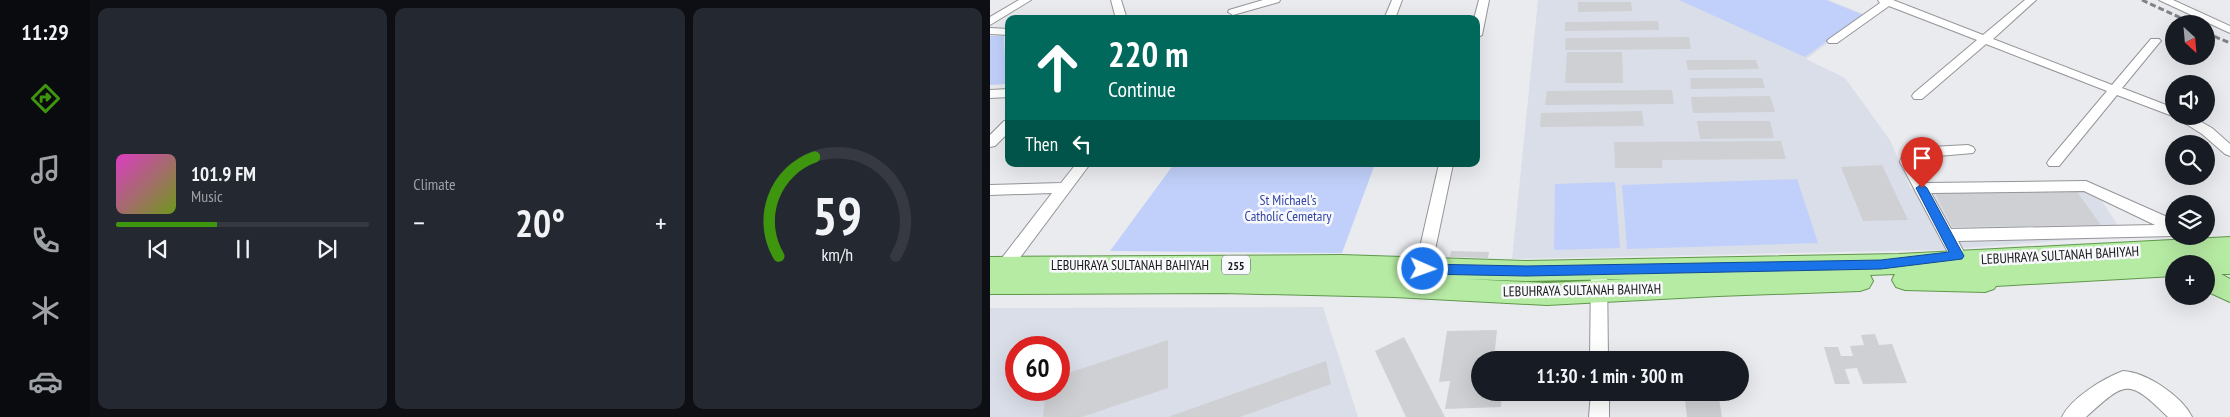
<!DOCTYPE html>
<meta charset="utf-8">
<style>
:root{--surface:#171b24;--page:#242831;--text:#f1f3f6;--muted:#9ea1a6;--line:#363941;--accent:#3e960e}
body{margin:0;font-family:"PT Sans Narrow",sans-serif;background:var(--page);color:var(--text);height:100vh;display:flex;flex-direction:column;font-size:19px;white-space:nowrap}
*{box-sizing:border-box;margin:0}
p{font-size:16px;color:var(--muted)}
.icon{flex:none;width:28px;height:28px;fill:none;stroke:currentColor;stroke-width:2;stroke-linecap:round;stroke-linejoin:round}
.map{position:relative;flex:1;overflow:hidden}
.panel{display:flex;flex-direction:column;gap:8px;padding:8px;background:#0d0f14;width:900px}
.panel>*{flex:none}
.banner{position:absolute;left:15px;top:15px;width:475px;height:152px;border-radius:10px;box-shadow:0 5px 20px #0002;background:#00695c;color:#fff;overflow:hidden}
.needle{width:32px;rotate:154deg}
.tools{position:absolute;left:1175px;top:15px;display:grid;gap:10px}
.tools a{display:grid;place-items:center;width:50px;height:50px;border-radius:50%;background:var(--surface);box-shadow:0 5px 20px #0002;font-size:25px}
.speed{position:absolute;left:15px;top:336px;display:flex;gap:10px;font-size:25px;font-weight:700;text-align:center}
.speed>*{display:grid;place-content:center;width:65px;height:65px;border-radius:50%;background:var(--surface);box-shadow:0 5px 20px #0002;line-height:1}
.speed .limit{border:8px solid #d22;background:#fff;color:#111}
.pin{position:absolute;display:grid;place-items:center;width:42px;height:42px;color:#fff;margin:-51px -21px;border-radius:50% 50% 50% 0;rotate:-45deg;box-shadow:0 0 5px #0007}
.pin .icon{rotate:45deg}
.me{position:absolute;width:55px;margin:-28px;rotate:92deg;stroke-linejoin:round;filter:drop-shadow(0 0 4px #0008)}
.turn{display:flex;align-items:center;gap:18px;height:105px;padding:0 20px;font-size:22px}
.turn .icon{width:65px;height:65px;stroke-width:2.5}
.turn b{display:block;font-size:35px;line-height:42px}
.then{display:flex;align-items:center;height:48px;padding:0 20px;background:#0003;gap:10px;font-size:19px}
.big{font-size:38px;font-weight:700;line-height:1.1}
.panel .widget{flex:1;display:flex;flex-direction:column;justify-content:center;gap:8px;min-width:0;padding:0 18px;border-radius:10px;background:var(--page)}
.panel .dial{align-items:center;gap:0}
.dial svg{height:130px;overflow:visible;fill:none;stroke:var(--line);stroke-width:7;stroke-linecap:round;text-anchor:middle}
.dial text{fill:var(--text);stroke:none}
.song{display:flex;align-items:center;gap:15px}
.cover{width:60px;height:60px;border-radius:8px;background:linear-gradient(135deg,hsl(310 70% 55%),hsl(80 70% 35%))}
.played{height:5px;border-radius:2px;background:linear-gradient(90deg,var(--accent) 40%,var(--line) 40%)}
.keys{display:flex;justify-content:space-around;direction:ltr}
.heat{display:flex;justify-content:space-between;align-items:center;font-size:28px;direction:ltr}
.panel .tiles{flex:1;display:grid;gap:8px;grid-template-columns:repeat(3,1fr)}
.trip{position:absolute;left:481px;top:351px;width:278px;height:50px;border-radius:25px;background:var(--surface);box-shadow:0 5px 20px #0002;font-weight:700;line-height:50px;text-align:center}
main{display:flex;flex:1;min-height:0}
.tabs{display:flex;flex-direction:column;width:90px;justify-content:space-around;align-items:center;background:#090b0e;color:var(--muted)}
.tabs .icon{width:35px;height:35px}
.tabs .active{color:var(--accent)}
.tabs b{font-size:22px;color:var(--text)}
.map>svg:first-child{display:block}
</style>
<main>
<nav class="tabs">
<b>11:29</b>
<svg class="icon active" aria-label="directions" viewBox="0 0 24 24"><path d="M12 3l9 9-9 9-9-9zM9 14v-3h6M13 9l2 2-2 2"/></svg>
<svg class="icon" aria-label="music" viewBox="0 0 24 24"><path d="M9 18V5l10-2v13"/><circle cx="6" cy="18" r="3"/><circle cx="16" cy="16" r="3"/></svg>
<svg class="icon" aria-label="phone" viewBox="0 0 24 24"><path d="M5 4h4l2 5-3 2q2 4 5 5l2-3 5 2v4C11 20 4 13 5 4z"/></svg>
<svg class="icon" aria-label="climate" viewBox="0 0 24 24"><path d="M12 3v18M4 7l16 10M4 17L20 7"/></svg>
<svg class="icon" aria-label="car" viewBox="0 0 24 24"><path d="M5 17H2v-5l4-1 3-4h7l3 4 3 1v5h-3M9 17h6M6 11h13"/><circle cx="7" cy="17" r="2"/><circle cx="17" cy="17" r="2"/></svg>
</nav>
<section class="panel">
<div class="tiles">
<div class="widget">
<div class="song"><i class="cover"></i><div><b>101.9 FM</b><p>Music</p></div></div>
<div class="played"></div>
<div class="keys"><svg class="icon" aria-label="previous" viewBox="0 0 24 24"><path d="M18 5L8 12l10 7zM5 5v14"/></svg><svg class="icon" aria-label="pause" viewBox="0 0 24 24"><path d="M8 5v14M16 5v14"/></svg><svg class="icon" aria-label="next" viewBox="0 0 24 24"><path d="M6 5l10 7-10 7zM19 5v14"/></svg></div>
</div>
<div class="widget"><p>Climate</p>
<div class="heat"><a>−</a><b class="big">20°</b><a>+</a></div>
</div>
<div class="widget dial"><svg viewBox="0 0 100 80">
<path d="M14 69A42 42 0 1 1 86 69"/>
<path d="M14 69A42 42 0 0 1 36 8" stroke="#3e960e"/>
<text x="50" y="56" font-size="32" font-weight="700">59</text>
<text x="50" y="72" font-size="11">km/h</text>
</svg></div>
</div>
</section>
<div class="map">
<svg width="1240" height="417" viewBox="0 0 1240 417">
<rect width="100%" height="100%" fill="#eaebef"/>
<path fill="#dadee8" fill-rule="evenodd" d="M548 0H839L876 15 816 59 855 78 900 140 921 189 1101 185 1135 236 947 250 522 259Z
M333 307 368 417H0V308ZM26 348H69V390H26Z"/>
<path fill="#c1d0fa" d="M689 0H836L873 15 815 57Z
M0 36H14L16 84 0 85Z
M184 164H385L352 253 120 251Z
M807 179 828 243 637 249 632 185Z
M625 182 630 248 564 250 565 184Z"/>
<path fill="#cfd0d3" d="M588 2H641L642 11 588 12Z
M668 21 669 30 575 31V22Z
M699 37 701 49 575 50 576 38Z
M577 52H632L633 83H575Z
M696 60H766L769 69 698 70Z
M700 78H772L775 88 701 89Z
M682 90 684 104 555 105 557 91Z
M780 96 785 112 703 113 701 97Z
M652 111 654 126 550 127 551 113Z
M707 121H780L784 138 710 139Z
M791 141 796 159 672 160V168H625L624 142Z
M892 165 918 220 873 221 851 167Z
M1085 189 1111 225 962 227 944 191Z
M461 251 499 252 498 258 460 257Z
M507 330 504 360H490V392H512L511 407 455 409 460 381 449 382 457 331Z
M885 334 889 345 902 344 917 383 873 384 867 368 855 369 860 384H845L834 347H848L851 356H863L860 346 874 345 871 335Z
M414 337 455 417H416L385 351Z
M178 340V388L92 417H53L56 390H69V376Z
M336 361 341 384 250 417H178Z
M694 392H728L732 417H697Z"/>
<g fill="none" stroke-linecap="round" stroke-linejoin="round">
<g stroke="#949598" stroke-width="2">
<path id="minor" d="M29 0H41L0 25V17Z
M121 0H131L137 19H126Z
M273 0H290L289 2 243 15 238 12 239 10Z
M402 0H412L405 19H394Z
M489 0H499L492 35 486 38V19H484Z
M888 0H903L993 35 1035 0H1046L1003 39 1122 85 1161 39H1169L1171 41 1169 43 1132 88 1184 108V116H1201L1222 128 1240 144V156L1235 154 1212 134 1185 117 1127 95 1069 166H1059L1057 163 1059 160 1117 91 996 44 932 99H924L922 96 924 93 987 40 899 6 847 43H839L837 41 839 39 890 3Z
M1169 0H1183L1240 26V33Z
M0 28 19 29V35L0 34Z
M19 89V97L0 98V90Z
M19 120V132L5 146 0 147V135L14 121Z
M978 145 983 147 985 150 983 153 925 158 924 162 936 183 1096 181 1184 220V236L968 241 976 256 974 260 968 262 962 260 910 162 913 153 922 148ZM1094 191 1165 225 961 229 941 193Z
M86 164H100L20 271 14 273 8 271 6 267 8 263 62 193 0 195V185L71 183Z
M449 164H463L441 269 439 274 433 275 427 274 425 269Z
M609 264 615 265 617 270 618 360H600L601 270 603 265Z
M1133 371C1156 372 1192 396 1202 417H1178C1138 378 1136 381 1096 417H1072C1081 398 1114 378 1133 371Z
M601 392H619V417H599Z"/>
</g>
<g stroke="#5f984b" stroke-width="2">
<path id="primary" d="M1240 237V274H1231L1240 279V302L1216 291V264H1203L1206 258 1193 259 1196 264H1184V276L1006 286 1004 289 995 292 915 290 906 287 902 280 905 274 880 275 883 281 879 288 870 291 728 296 557 305 404 297 232 293 0 294V257L351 255 536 261 909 254ZM476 279 536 281 636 279 557 283Z"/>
</g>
<use href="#minor" fill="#fff" fill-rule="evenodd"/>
<use href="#primary" fill="#b6eba3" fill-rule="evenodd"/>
<path stroke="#818284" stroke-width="3" stroke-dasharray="6 3" stroke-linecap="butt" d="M1152 0 1204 24
M1216 33 1240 43"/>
</g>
<path fill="#1a73e8" stroke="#114b97" d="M932 184 937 188 974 256 972 259 891 269 536 276 433 274 429 272 427 269 429 266 433 264 536 266 891 260 959 252 926 188Z"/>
<g text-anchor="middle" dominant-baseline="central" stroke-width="5" stroke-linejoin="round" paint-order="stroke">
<rect fill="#f8f9fc" stroke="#5b5c5d" stroke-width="1" x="232" y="255.5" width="28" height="19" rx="4"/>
<g font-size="12" font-weight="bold" fill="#181819">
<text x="246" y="265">255</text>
</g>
<g font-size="14" fill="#3447a5" stroke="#f8f9fc">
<text x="298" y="200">St Michael's<tspan x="298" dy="16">Catholic Cemetary</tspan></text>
</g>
<g font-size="14" fill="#181819" stroke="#f8f9fc">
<text transform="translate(1070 255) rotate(-3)">LEBUHRAYA SULTANAH BAHIYAH</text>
<text x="140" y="265">LEBUHRAYA SULTANAH BAHIYAH</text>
<text transform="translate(592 290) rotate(-1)">LEBUHRAYA SULTANAH BAHIYAH</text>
</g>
</g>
</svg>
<div class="tools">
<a><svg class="needle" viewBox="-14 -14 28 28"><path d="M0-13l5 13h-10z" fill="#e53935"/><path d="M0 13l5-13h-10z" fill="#9ea1a6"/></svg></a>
<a><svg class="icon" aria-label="sound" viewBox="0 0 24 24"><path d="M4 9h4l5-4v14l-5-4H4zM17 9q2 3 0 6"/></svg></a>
<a><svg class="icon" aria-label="search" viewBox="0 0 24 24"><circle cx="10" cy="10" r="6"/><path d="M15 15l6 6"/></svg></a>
<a><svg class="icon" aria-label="layers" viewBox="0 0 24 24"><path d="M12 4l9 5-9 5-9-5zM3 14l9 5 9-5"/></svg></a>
<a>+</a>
</div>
<div class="speed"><div class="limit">60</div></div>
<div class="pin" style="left:932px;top:188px;background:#d93025"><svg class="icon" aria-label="arrive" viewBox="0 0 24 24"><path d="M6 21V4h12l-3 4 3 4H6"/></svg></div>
<svg class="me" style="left:433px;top:269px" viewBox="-20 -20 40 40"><circle r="17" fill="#1a73e8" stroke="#fff" stroke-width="3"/><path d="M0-11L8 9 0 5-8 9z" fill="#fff"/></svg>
<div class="trip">11:30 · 1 min · 300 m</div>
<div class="banner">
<div class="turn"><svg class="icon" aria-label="ahead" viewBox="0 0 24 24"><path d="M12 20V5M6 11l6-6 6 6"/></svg><div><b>220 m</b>Continue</div></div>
<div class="then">Then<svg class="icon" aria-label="left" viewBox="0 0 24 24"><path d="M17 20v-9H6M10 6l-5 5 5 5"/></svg></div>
</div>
</div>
</main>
